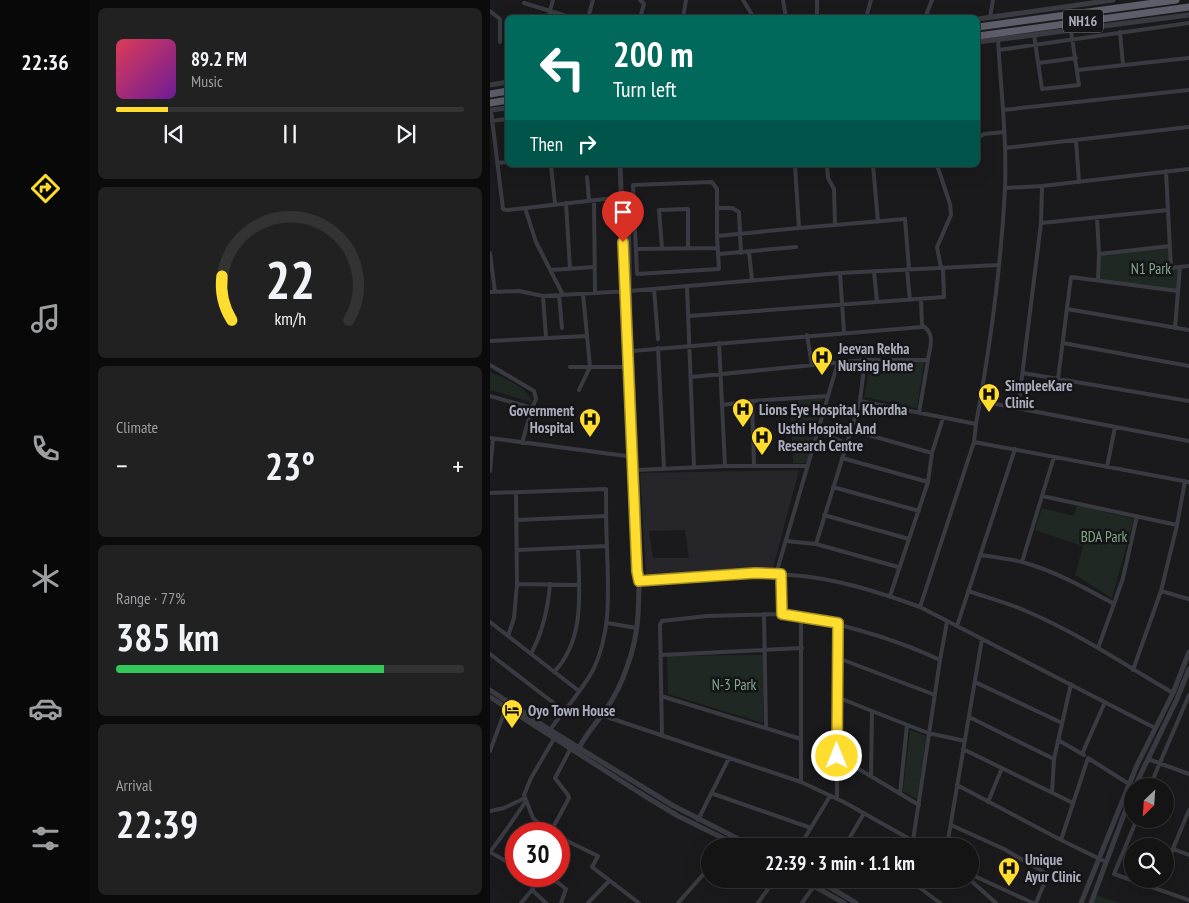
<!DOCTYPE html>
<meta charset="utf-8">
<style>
:root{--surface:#141415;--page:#212122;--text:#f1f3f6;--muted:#9d9ea0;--line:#333334;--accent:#ffdd2f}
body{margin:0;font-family:"PT Sans Narrow",sans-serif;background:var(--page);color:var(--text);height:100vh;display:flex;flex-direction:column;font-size:19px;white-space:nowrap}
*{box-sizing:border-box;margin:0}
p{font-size:16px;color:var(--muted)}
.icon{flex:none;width:28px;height:28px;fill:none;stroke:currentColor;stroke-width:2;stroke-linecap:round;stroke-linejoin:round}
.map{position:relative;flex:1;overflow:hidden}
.side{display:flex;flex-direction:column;gap:8px;padding:8px;background:#0b0b0c;width:400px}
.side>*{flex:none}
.guide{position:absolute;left:15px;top:15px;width:475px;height:152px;border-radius:8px;box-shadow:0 5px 20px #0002,0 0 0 1px var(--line);background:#00695c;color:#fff;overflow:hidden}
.needle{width:32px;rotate:205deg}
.fabs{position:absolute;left:634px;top:778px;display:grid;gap:10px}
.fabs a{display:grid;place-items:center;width:50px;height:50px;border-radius:50%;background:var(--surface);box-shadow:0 5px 20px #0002,0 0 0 1px var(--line);font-size:25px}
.speed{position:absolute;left:15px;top:822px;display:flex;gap:10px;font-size:25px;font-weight:700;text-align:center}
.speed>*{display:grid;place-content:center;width:65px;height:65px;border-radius:50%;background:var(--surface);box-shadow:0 5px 20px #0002,0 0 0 1px var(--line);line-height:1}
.speed .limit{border:8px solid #d22;background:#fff;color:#111}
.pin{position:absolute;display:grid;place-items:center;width:42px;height:42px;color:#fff;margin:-51px -21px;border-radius:50% 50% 50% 0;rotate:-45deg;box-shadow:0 0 5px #0007}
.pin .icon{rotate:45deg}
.me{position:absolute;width:55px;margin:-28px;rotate:0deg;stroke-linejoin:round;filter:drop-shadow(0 0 4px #0008)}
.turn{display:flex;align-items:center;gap:18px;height:105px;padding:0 25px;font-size:22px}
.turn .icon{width:65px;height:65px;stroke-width:2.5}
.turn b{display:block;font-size:35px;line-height:42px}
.then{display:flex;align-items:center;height:48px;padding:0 25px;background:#0003;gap:10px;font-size:19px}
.big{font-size:38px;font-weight:700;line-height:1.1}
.side .widget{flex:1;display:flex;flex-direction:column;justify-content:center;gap:8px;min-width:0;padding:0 18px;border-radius:8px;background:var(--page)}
.side .dial{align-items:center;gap:0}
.dial svg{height:130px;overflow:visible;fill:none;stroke:var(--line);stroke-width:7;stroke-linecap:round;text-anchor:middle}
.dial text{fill:var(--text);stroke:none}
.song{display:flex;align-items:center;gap:15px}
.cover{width:60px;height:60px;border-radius:8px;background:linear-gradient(135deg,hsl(350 70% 55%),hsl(280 70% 35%))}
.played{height:5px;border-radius:2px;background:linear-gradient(90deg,var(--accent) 15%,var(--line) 15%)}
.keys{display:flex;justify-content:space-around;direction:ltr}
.heat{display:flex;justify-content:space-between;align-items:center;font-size:28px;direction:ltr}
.charge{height:8px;border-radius:4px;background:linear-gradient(90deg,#34c759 77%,var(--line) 0)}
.trip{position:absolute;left:211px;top:838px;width:278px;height:50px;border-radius:25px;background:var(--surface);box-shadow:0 5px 20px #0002,0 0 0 1px var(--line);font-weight:700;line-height:50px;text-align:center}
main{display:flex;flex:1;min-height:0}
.tabs{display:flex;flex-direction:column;width:90px;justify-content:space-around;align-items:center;background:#080808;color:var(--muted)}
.tabs .icon{width:35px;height:35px}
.tabs .selected{color:var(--accent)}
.tabs b{font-size:22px;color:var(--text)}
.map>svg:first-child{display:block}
</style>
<main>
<nav class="tabs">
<b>22:36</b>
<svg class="icon selected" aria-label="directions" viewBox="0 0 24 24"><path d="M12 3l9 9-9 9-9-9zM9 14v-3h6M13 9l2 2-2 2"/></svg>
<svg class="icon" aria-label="music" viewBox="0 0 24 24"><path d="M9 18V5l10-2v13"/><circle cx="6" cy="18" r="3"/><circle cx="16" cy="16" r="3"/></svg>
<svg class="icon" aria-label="phone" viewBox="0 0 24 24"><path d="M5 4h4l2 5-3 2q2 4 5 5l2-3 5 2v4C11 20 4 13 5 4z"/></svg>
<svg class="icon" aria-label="climate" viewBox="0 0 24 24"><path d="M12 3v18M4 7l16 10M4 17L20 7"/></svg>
<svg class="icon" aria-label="car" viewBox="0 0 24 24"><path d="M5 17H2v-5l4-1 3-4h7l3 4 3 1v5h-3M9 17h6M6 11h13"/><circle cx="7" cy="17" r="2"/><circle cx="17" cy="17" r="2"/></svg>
<svg class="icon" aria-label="filters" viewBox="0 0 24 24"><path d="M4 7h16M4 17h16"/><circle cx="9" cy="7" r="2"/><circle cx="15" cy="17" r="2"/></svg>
</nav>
<section class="side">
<div class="widget">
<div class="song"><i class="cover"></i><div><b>89.2 FM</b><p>Music</p></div></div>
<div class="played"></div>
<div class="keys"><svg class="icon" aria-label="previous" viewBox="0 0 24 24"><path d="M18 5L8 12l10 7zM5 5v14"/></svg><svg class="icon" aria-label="pause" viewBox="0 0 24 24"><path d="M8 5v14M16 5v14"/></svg><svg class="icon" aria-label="next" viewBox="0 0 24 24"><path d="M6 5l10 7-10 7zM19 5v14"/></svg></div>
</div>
<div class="widget dial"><svg viewBox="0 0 100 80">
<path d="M14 69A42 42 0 1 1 86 69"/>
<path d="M14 69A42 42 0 0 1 8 42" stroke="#ffdd2f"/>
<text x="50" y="56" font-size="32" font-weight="700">22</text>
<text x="50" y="72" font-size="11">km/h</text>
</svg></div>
<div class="widget"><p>Climate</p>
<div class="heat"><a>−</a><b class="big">23°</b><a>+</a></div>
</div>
<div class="widget"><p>Range · 77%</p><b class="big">385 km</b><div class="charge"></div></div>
<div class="widget"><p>Arrival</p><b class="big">22:39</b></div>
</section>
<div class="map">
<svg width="699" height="903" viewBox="0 0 699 903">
<rect width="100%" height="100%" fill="#1a1a1c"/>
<path fill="#262529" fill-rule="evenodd" d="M309 470 283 568 156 576 150 473ZM195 530 199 558H163L159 531Z"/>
<path fill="#1f2822" d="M680 246 681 267H690L688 291 608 280 609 254Z
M381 362H434L427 408 374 397Z
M0 372C16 379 34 385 42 401L41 402 0 390Z
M333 398 317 462 314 463H303L300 401Z
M587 505 644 519 622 598 585 575 593 546 545 530 552 508 584 516Z
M273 655V723L178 694 177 656Z
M420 730 436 736 427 799 413 791Z
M606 895 629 903H602Z"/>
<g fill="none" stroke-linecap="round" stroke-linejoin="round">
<path stroke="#3a3a42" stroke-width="4" d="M150 0 154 4 150 18
M253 0 264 18
M293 0 296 18
M34 3 83 18
M0 11 10 19V42
M500 17 503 0
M58 18 63 0
M98 18 103 0
M193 18 196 0
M327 18V0
M376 18 381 0
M435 18 442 0
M630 32 633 65
M544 35 552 89 589 85 581 31
M509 50 699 23
M549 63 586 58
M588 70 699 58
M1 110 13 209 17 210 133 197
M513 110 699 90
M0 121 18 119
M488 138 494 134 514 132
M586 140 589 182
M515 148 699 127
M7 163 18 162
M61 165 65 204
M266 165H282
M305 165 309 228 415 219 419 269
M337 165 338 178 344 189 345 225
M383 165 388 222
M447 165 460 204 461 215 447 247 451 268
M676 171 681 268 699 266
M97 177 99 200
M515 188 552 186 699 169
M104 200 105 293
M76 203 80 269
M35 208 46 242 73 295
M227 208H242L249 212 251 253
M607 217 609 254 608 280
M551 223 678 210
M227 236 229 269 147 274 143 185 222 182 227 189V236L309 228
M172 248 169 210 198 209V248
M146 249 228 248
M259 252 262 280
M0 253 5 292
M229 254 306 247
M609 254 680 246
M61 270 104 267
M417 270 420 300
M384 271 387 302
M350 273 354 332
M197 286 204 467
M164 289 168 339
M0 292 29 291 53 296 139 291 350 273 508 265
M69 295 72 328
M53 296 56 337
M577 309 699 330
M199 316 454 297 453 268
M432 325C446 334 440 346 438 360
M685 328 690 267
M317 335 322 365
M0 341 97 336
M229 343 235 466
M573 343 699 366
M168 348 174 468
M142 351 432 327 431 299
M375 360H438L429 413
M0 365 44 391 46 399 42 408
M80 367H138
M533 373 699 401
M201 377 375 360 370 401 486 424C500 347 511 268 515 189 517 140 511 90 508 40
M568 379 581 277 688 291
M89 390 100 367 93 294
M0 396 42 408 32 443
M262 401 338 396
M490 401 699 441
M232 405 262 401 264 466
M528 409 551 223 552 186
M361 430 442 453
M328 432 356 443
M0 438 144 457
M484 442 699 482
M564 457 552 496 687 525
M352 458 438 482
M617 467 625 427
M147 470 235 466H318
M0 471 3 439
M343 487 429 511
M26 492 27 584
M0 493 116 489C116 509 116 528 117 547 118 588 122 629 104 668 93 690 74 710 60 730
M334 515 419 539
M27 520 116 516
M296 541 326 544 408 567
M326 544 370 401
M28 550 117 546
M490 555C504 557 519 559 532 562 565 571 595 588 624 604L608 648
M532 562 552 496
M286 574 348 362
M149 581C199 576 251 571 301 575 345 578 389 592 430 607L665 728
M478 591C498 598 518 603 536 611 588 633 635 665 683 693
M671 591 699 599
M400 596 438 482 442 453 453 418
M624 604 633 578 647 516
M430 607 484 442 486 424
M274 614 276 728
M292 614 311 616V782
M311 616C359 626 406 639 450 660L457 622
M0 622 89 691
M117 623 147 628
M467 626 525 449
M18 636 24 618 27 584 89 585
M0 654 74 711
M41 654C53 631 58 610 60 584
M171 655 312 648
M348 658 445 695
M643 670 671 591 687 525 695 481
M64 672C96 639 89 589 88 547
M485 682 572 723
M171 696 311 739
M347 697 382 711
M111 715 311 782 354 802 432 846
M479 717 564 759
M172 736 170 625 172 621 217 616 292 614 291 574
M568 740 594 755
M473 749 583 803
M0 751 16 708
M592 754 615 702
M347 756 429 805
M658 759 699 774
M381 776 382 711 438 733 475 741
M467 785 571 840 616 862
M660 786 699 695
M562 792 564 759 581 684
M221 793 321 828
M410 794 417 725
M347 799 348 623
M498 802 512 768
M0 811 14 808 35 798
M647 819 624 874 699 900
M208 820 239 758
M461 825 514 849 557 874V877L546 903
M60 833 79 798 78 795 65 778 82 746
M61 834 43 818 34 795 41 778 65 737
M69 837 108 856 102 867 149 903
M571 840 598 758 639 784
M423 841 450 660
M310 846 340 796
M355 846 374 813
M457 846 492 639
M683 849 699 855
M0 852C13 835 24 819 36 801
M0 852 26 867
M675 868 699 810
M480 874 543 903
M48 876 67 882 76 889 71 903
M415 879 430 888 450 903
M479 879 506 903
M666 888 670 879
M42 890 56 903
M31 903 42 890 50 876
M98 903 119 881
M188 903 218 869
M268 903 285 879
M312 903 324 886"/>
<path stroke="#3a3a42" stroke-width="5" d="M488 19 623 0
M488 42 699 15
M0 85 18 82
M0 110 18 108
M130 165 147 571 149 581
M0 690 60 730 182 805 262 846
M0 697 150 793 188 816 249 846
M87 752C94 736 105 725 115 711 124 698 132 682 137 667 143 651 147 632 148 615 149 601 148 587 151 573L140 315 138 204 133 197
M645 786 687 699 699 669
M311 879 354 903
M326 879 366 903
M591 903 647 765 683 693 699 652
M601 903 642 793"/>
<path stroke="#5e5e6a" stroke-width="7" d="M488 27 686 0
M488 36 699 7
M0 94 18 91
M0 103 18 100"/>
</g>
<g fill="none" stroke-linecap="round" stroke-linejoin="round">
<g stroke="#a6901f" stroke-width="12">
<path id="route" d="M133 242 147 571 149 581 265 573 291 574 292 614 348 623 347 756"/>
</g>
<use href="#route" stroke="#ffdd2f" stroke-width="9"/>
</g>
<defs>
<g id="hospital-pin" transform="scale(1.125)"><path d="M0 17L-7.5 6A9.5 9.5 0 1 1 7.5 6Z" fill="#ffdd2f" stroke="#151417"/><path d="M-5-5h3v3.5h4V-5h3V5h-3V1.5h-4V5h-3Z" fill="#111"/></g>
<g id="hotel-pin" transform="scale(1.125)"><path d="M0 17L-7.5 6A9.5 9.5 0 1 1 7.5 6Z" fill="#ffdd2f" stroke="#151417"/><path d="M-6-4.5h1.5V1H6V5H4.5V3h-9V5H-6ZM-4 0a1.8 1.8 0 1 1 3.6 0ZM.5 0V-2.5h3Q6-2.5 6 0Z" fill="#111"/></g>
</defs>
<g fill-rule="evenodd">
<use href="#hospital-pin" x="332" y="357"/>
<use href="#hospital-pin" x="499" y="394"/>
<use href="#hospital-pin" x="253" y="409"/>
<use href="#hospital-pin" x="100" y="419"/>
<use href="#hospital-pin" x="272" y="437"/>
<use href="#hotel-pin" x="22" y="710"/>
<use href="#hospital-pin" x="519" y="868"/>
</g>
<g text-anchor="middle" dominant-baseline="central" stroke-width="5" stroke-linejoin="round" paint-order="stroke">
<rect fill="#151417" stroke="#7e7f8b" stroke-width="1" x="573" y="9.5" width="40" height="23" rx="4"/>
<g font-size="14" font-weight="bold" fill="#abadbd">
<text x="593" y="21">NH16</text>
</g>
<g font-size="15" fill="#80aa8a" stroke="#151417">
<text x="661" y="268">N1 Park</text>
<text x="614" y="536">BDA Park</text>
<text x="244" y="684">N-3 Park</text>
</g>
<g font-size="15" font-weight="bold" fill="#abadbd" stroke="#151417" text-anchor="start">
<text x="348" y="348">Jeevan Rekha<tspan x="348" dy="17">Nursing Home</tspan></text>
<text x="515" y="385">SimpleeKare<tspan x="515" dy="17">Clinic</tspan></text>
<text x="269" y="409">Lions Eye Hospital, Khordha</text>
<text x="84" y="410" text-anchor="end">Government<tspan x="84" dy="17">Hospital</tspan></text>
<text x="288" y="428">Usthi Hospital And<tspan x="288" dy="17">Research Centre</tspan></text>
<text x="38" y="710">Oyo Town House</text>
<text x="535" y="859">Unique<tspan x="535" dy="17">Ayur Clinic</tspan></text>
</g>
</g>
</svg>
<div class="fabs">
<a><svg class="needle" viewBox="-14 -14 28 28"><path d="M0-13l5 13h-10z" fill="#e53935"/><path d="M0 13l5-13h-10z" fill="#9d9ea0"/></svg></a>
<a><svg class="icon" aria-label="search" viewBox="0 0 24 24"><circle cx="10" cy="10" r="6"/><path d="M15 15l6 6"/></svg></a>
</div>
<div class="speed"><div class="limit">30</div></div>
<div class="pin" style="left:133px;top:242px;background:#d93025"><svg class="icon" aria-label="arrive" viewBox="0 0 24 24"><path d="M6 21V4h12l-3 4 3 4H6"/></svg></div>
<svg class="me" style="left:347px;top:756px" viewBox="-20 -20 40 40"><circle r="17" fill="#ffdd2f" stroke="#fff" stroke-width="3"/><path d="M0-11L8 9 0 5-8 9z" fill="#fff"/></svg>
<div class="trip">22:39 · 3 min · 1.1 km</div>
<div class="guide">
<div class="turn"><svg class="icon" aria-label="left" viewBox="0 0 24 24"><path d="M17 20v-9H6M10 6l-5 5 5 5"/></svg><div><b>200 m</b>Turn left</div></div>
<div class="then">Then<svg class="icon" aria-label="right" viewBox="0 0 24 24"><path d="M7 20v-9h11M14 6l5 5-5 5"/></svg></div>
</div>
</div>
</main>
